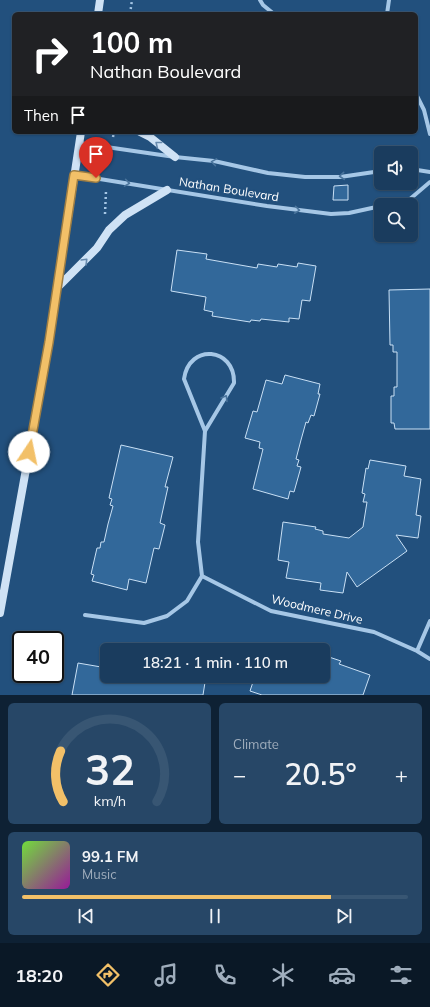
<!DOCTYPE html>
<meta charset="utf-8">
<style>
:root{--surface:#1a3c5e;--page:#274767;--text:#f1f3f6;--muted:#9fadbc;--line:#385673;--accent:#f2c068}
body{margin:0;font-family:Mulish,sans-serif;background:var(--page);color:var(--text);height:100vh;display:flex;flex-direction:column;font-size:15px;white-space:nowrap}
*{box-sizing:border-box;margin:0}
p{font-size:13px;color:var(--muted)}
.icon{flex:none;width:22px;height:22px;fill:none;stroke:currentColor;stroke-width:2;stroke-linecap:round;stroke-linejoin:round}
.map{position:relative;height:695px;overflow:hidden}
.details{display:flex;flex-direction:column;gap:8px;padding:8px;background:#0e2134;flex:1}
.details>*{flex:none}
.banner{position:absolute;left:12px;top:12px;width:406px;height:122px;border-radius:6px;box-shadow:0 1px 3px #0004,0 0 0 1px var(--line);background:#202124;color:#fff;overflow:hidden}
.controls{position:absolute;left:374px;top:146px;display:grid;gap:8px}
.controls a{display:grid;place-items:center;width:44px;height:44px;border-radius:6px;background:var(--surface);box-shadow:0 1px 3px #0004,0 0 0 1px var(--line);font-size:20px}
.speed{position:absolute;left:12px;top:631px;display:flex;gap:8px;font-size:20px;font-weight:700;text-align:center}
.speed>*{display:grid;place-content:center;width:52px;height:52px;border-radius:50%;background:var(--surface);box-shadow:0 1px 3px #0004,0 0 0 1px var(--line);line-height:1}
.speed .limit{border:2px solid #111;border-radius:6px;background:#fff;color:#111}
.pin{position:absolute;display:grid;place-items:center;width:34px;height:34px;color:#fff;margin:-41px -17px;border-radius:50% 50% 50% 0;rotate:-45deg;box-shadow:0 0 4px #0007}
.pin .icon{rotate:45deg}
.me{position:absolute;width:44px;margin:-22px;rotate:11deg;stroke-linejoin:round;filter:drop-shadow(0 0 3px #0008)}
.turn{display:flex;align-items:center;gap:14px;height:84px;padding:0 12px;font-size:18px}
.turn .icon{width:52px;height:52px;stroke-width:2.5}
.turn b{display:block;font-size:28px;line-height:34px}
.then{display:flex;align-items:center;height:38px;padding:0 12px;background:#0003;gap:8px;font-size:15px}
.big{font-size:30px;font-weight:600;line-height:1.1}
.details .card{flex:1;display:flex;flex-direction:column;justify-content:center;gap:6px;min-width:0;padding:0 14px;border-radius:6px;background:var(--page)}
.details .dial{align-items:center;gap:0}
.dial svg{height:104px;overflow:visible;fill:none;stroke:var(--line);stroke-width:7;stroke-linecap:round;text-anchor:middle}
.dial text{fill:var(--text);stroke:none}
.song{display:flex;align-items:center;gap:12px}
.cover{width:48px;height:48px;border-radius:6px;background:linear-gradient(135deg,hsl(100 70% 55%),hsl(300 70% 35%))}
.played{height:4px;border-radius:2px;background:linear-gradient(90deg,var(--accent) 80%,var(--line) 80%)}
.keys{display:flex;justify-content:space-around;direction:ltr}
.heat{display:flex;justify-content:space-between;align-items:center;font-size:22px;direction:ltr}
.details .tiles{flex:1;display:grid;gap:8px;grid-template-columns:1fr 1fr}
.card:last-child{grid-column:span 2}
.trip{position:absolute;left:100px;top:643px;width:230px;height:40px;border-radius:6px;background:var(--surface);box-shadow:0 1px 3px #0004,0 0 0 1px var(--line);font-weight:600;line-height:40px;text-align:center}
.menu{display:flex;height:64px;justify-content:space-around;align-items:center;background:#0a1826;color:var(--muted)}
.menu .icon{width:28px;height:28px}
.menu .active{color:var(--accent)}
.menu b{font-size:18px;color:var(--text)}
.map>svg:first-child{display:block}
</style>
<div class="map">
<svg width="430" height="695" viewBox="0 0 430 695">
<rect width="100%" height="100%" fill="#22507d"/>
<path fill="#32689a" stroke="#c9e0f5" d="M348 185V200H333L334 186Z
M177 250 207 254 206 259 257 268 258 264 277 267 278 264 297 267 298 263 316 266 310 301 302 300 299 319 289 318V322L261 319 260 321 251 320 250 322 212 316 213 312 204 310 206 297 171 291Z
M430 289V429H395L394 423H391V396H394V387H397V352H393V345H390L389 290Z
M285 375 320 384 318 394H320L314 416 311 415 308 423 306 422 301 440 296 459 299 460 297 466 301 467 294 492 290 491 288 499 253 489 263 449 259 448 260 442 245 438 253 411 257 412 266 380 282 384Z
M121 445 173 457 165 487H168L160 523 165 525 159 549 154 548 146 583 129 579 127 590 92 581 94 575 91 574 97 548H100L101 542H104L108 524 113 506 110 505 112 499 109 498Z
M370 460 406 466 404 476 421 479 416 515 421 516 418 538 396 535 407 551 357 587 347 572 343 593 320 590 321 583 286 578 289 562 278 560 283 522 316 527 315 529 323 531V534L349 538 363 527 367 502H363L365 494 362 493 366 468 368 469Z
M323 655 341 661 339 664 370 675 363 695H262L250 691 255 676H323Z
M78 663 107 668V676H206L203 695H72Z"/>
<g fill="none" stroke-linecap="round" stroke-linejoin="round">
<path stroke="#a6c7e6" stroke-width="2.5" stroke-dasharray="2 3" stroke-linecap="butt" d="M130 14 132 0
M113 137 114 132
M105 214 106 191"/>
<path stroke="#a6c7e6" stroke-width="4" d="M260 0 263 5 274 14
M387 14 389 0
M416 94 424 110 430 134
M79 143 175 157 214 161 268 173 305 177H340L381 171
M411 169 430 172
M75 175 267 206 331 214 349 213 381 206
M386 205 410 199 430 182
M205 431 234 383C235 347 189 343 184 379L205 431 198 542 202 576 271 611 374 632 417 651 430 659
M85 615 144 623 167 616 187 601 202 576
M417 651 430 621"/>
<path stroke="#cfe2f5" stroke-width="8" d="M98 14 100 0
M140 132 150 137 175 157
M57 288 97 248 109 230 125 215 167 190
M0 613 49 342 81 132"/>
</g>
<defs><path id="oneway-chevron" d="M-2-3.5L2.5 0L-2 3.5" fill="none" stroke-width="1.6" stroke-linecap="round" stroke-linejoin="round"/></defs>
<g stroke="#678aad">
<use href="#oneway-chevron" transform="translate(158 144) rotate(-141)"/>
<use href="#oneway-chevron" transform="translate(85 261) rotate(-45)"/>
</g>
<g stroke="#4a749c">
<use href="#oneway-chevron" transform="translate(214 162) rotate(-171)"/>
<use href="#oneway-chevron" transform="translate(342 176) rotate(175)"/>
<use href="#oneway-chevron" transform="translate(127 183) rotate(9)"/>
<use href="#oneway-chevron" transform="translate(297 210) rotate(8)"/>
<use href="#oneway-chevron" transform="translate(225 398) rotate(-59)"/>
</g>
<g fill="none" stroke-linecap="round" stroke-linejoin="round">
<g stroke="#9d7d44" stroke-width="10">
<path id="route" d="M29 452 49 342 74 175 96 178"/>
</g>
<use href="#route" stroke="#f2c068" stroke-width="7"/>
</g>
<g text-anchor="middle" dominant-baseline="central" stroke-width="4" stroke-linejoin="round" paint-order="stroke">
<g font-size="12" fill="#fff" stroke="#22507d">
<text transform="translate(229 189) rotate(9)">Nathan Boulevard</text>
<text transform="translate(317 609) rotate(13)">Woodmere Drive</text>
</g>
</g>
</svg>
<div class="controls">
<a><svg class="icon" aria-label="sound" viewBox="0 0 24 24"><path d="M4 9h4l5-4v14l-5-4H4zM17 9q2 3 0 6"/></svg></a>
<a><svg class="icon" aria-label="search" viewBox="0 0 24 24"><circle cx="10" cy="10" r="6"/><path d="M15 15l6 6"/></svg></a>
</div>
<div class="speed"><div class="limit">40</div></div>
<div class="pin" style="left:96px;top:178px;background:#d93025"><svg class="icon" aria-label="arrive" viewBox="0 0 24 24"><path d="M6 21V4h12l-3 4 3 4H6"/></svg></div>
<svg class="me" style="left:29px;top:452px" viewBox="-20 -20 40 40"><circle r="19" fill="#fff"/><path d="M0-13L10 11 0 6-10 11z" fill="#f2c068"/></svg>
<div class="trip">18:21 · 1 min · 110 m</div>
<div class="banner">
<div class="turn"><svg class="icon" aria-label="right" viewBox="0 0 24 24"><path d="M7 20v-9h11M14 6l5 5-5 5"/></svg><div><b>100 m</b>Nathan Boulevard</div></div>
<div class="then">Then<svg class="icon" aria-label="arrive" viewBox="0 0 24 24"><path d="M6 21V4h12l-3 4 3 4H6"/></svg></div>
</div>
</div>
<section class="details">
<div class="tiles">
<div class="card dial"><svg viewBox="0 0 100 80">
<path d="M14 69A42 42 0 1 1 86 69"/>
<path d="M14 69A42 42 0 0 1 12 30" stroke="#f2c068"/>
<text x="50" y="56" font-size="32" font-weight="700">32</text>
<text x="50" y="72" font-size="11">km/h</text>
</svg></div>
<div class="card"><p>Climate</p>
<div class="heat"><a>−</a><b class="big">20.5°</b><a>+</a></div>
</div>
<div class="card">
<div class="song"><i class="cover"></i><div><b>99.1 FM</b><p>Music</p></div></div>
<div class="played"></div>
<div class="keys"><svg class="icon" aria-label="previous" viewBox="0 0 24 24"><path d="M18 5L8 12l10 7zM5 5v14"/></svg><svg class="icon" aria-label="pause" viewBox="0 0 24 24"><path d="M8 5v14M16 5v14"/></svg><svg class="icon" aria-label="next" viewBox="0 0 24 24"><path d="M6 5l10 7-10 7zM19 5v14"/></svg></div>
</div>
</div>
</section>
<nav class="menu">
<b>18:20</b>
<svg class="icon active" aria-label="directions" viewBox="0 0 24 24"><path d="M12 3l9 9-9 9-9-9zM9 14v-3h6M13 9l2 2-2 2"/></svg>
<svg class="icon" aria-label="music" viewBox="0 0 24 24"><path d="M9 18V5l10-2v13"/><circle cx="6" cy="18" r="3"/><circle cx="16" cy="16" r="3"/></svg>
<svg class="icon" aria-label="phone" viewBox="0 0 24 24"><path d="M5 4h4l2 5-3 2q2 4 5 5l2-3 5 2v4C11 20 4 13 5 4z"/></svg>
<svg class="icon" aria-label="climate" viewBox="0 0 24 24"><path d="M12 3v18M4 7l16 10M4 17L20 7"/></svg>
<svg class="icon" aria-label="car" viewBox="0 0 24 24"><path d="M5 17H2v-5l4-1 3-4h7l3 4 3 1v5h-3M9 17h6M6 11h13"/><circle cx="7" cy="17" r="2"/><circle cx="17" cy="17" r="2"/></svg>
<svg class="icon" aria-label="filters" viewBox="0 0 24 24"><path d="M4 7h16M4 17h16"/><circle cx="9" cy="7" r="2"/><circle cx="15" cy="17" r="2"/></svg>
</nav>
